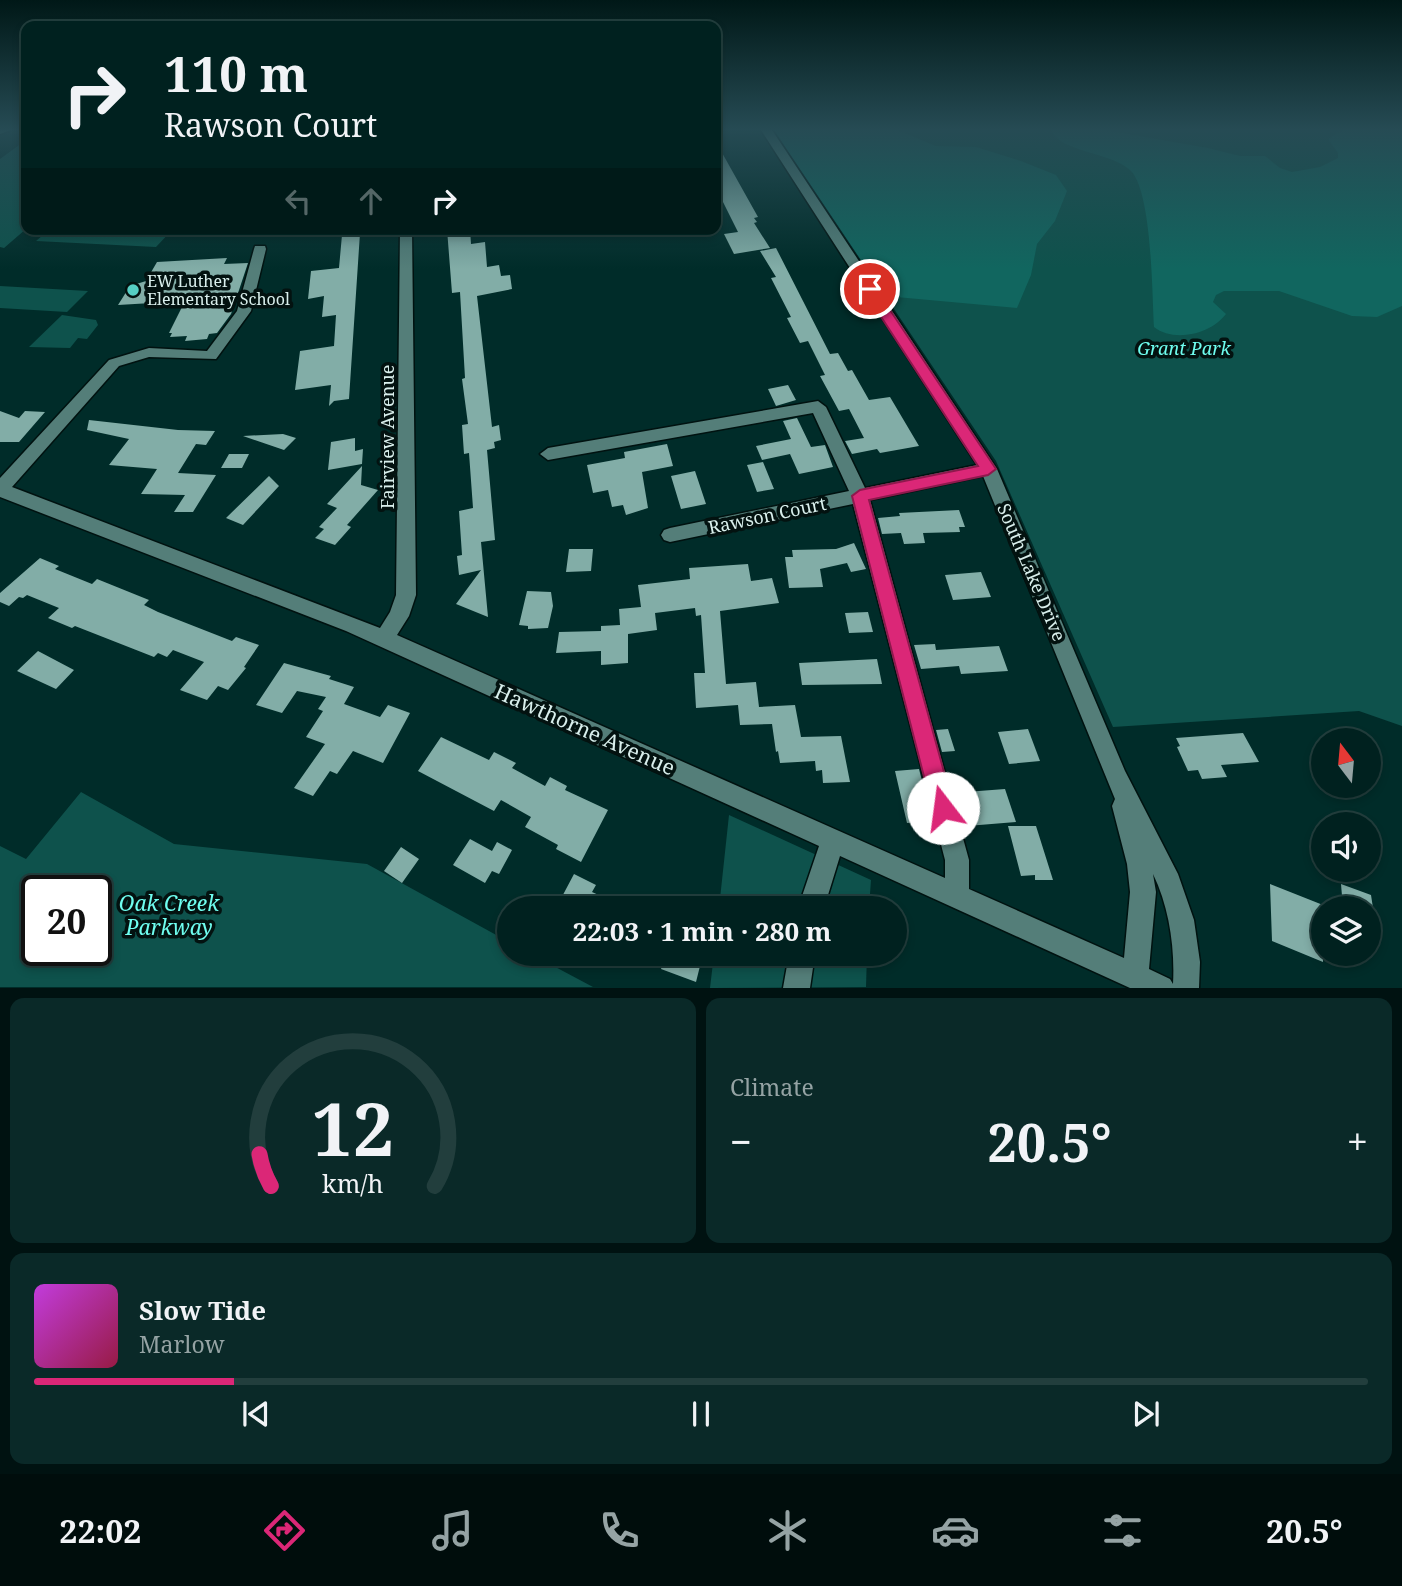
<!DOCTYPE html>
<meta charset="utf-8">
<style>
:root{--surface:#00211f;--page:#0a2928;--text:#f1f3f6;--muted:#95a3a4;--line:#223e3d;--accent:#db2777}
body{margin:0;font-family:"Noto Serif",serif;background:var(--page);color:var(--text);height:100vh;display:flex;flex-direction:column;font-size:26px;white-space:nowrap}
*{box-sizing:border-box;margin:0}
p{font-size:23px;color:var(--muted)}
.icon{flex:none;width:38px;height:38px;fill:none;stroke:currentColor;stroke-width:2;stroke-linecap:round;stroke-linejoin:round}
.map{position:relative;height:988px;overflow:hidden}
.panel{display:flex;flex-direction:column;gap:10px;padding:10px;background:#001211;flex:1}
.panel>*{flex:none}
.hud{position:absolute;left:21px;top:21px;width:700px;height:214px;border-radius:14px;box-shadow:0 4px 10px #0003,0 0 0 2px var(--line);background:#00211f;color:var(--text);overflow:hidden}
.needle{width:46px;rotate:344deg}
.buttons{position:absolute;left:1311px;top:728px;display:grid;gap:14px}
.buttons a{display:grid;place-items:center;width:70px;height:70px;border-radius:50%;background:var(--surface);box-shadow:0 4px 10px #0003,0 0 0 2px var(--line);font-size:35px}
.speed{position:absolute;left:21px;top:875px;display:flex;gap:14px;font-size:35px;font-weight:700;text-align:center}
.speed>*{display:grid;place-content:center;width:91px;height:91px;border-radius:50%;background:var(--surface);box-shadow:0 4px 10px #0003,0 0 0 2px var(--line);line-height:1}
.speed .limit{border:4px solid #111;border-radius:10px;background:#fff;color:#111}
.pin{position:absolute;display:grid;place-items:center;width:60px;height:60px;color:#fff;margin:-30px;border:4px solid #fff;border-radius:50%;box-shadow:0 2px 7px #0007}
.me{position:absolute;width:77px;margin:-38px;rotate:345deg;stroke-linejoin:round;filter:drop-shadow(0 0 5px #0008)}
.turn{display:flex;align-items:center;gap:24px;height:147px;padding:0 28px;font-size:32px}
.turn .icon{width:91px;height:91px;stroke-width:2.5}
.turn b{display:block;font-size:49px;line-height:60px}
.lanes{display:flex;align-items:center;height:66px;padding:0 28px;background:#0003;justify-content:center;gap:35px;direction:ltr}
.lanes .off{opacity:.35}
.big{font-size:52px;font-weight:700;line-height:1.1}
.panel .card{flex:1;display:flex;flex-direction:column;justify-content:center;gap:10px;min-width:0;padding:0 24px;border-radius:14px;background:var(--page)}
.panel .dial{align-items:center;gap:0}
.dial svg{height:182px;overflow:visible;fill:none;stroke:var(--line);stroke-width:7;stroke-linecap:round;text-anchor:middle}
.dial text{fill:var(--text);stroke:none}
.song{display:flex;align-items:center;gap:21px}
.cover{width:84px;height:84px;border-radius:10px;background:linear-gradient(135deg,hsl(290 70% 55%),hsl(340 70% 35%))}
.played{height:7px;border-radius:4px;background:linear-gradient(90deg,var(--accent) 15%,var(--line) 15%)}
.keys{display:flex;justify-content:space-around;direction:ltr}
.heat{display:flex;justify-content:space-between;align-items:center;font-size:38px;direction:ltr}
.panel .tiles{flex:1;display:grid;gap:10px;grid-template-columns:1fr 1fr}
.card:last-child{grid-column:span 2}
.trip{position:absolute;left:497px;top:896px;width:410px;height:70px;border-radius:35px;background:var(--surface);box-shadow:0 4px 10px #0003,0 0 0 2px var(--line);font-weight:700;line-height:70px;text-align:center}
.menu{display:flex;height:112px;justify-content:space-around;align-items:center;background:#000d0c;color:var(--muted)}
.menu .icon{width:49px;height:49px}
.menu .current{color:var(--accent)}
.menu b{font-size:32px;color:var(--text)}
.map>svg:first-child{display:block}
</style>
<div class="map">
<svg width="1402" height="988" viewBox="0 0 1402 988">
<rect width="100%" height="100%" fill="#002c29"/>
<path fill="#0e524c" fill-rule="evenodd" d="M774 130H1402V726L1359 711 1113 727 996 461Z
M26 140V229L4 248 0 247V159Z
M50 229H173L156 247 36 241Z
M0 286 88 291 67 312 0 308Z
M62 315 96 320 98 325 87 339 78 338 70 348 29 347Z
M81 792 174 844 367 864 509 942V954H531L593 987H0V846L26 859ZM37 891H96V950H37Z
M729 815 871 880 869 908H719Z
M714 954H867L866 987 710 988Z"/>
<path fill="#11665f" d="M774 130H897L936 146 976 147 1021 161 1056 175 1067 191 1055 221 1037 244 1031 275 1017 308 885 296Z
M1051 130H1105L1208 148 1240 156H1265L1280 168 1292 172 1320 167 1338 158V153L1328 139 1343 130H1402V306L1377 317 1352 316 1279 291H1224L1216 295 1213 302 1226 314C1211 334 1174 343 1154 327 1152 294 1152 193 1131 171 1113 152 1060 153 1051 130Z"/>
<path fill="#82ada7" d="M716 142 758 217 754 218 757 222 754 223 770 248 734 254 724 234 738 232 721 198 716 199Z
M447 229H470L471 244 485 242 487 267 499 265 501 276 510 275 512 289 477 296 492 427 499 425 501 440 494 442 495 448 487 450 495 540 481 542 488 617 456 604 481 570 459 575 457 556 462 555 459 511 473 508 469 453 464 454 462 425 468 424 462 379 465 378 460 292 452 293Z
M360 233 349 399 334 401 329 406 331 385 295 390 300 351 334 346 336 315 322 317 324 296 308 299 311 271 339 268 342 235Z
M776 248 830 354 838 353 848 371 852 370 869 400 890 397 919 446 880 453 877 449 852 454 845 441 864 438 849 409 839 411 820 376 825 375 808 341 800 343 787 318 791 317 771 278 776 277 760 251Z
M227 258 224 264 248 263 231 314 217 333 209 334 207 339 185 341 187 336 170 337 172 333H169L185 301 118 305 130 286 146 281 157 262Z
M788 385 796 400 776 406 768 389Z
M0 411 19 418 25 411 45 412 19 442H0Z
M797 418 811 447 825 445 833 467 799 474 790 454 762 460 756 446 791 439 783 421Z
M89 420 178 430 215 431 206 445 196 444 178 473 216 475 193 512H174L185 495 141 494 157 469 109 465 129 439 87 430Z
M283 434 296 438 284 450 243 436Z
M355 438V451L363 449 362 464 328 470 331 442Z
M667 444 673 466 642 472 648 508 626 515 623 505 612 507 608 490 593 493 587 465 625 458 624 452Z
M229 454H249L242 468H221Z
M763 462 774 489 757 492 747 465Z
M362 466 361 485 378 490 347 525 351 527 335 545 315 538 324 529 319 527 337 508 327 504Z
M695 471 706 504 681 509 671 476Z
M269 476 279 486 243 525 226 518Z
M959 510 965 527H959L960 532 923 533 925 543 904 544 901 533 882 534 878 518 900 516 899 513Z
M854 543 866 569 851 572 847 563 820 569 823 587 789 588 785 557H793L792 550 836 549Z
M569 549H593L591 571 566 572Z
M40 558 59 566 55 569 92 584 97 579 149 600 144 605 158 612 232 641 236 637 259 645 244 667 246 668 228 690 218 686 207 700 180 690 204 662 173 650 167 657 158 653 154 657 75 626 72 628 48 618 59 608 27 595 23 598 19 597 9 606 0 602V593Z
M748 564 751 581 772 578 779 603 720 611 726 684 756 682 759 707 795 705 801 737 841 736 850 782 823 783 822 770 816 771 815 761 780 763 778 751 776 752 772 724 740 725 738 705 696 708 694 673H705L701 615 696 616 695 608 655 613 657 630 628 634V663L601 665V651L556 653 559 632 601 631V626L620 625 619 609 641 607 638 585 690 579 689 568Z
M981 572 991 597 953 600 945 575Z
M527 591 551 592 553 606 548 628 528 629V626L519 625Z
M868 612 873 632 849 633 845 613Z
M935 644 936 650 999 646 1008 671 961 674 959 666 921 669 914 645Z
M38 651 74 670 56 689 17 671Z
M877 659 882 684 802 685 799 663Z
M284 663 331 676 329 679 354 687 344 704 380 717 388 705 410 713 383 763 353 751 337 774 330 771 313 796 294 788 325 744 306 737 323 711 318 709 326 697 297 691 282 713 256 705Z
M948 729 955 751 942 752 936 730Z
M1028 729 1040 761 1009 764 998 732Z
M1243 733 1259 762 1221 765 1227 777 1202 779 1198 770 1188 771 1177 747 1180 746 1176 738Z
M441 737 489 760 494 752 516 763 512 768 545 786 550 777 567 786 565 790 608 810 581 862 556 849 558 845 525 827 531 817 501 800 494 811 418 771Z
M919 769 932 821 907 823 895 771Z
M1005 789 1016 822 967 826 965 818 960 819 953 793Z
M1008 826H1036L1053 880H1035V875L1021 876Z
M470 839 492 851 497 842 512 850 499 874 492 871 485 883 453 865Z
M401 847 419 859 402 883 384 871Z
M574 874 596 885 592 892 627 908H556Z
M1270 884 1323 905V962L1272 941Z
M1341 884 1371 895 1373 908H1343Z
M666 954H703L696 982 661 969Z"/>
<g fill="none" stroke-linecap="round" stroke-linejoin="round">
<g stroke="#001210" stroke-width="3">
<path id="minor" d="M0 130H11L0 134Z
M761 130H772L997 469 1125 771 1178 874 1194 920 1200 962 1199 988H1130L840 856 824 908H798L819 846 346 631 0 497V478L109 360 149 348 207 351 237 311 254 249 255 246H265L266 249 251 311 216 359 149 357 119 366 12 487 380 628 390 612 396 595 400 229H412L416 595 409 616 397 635 945 878V860L853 504 670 542 664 540 661 535 664 530 670 528 849 491 813 413 548 460 540 454 548 448 818 401 826 407 865 488 977 465ZM983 476 1115 799 1112 806 1127 864 1130 892 1124 958 969 889V860L870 500ZM1153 874C1169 907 1175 947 1173 984L1170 979 1149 969 1156 892Z
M789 954H815L810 988H783Z"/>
</g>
<use href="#minor" fill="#547e79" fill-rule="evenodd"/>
</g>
<linearGradient id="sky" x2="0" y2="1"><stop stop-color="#001817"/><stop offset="0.48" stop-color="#264b54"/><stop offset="1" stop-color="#264b54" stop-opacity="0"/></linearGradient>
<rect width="1402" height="269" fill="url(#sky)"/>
<path fill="#db2777" stroke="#8e194d" stroke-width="2" d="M870 285 876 289 996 469 988 475 869 500 954 808 951 815 943 818 936 815 932 808 852 496 860 490 978 466 863 289Z"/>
<circle fill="#56cec3" stroke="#031210" stroke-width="2.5" cx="133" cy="290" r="7"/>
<g text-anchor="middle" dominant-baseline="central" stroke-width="7" stroke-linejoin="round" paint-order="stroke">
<g font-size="16" fill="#d9efec" stroke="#031210" text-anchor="start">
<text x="147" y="281">EW Luther<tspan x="147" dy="18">Elementary School</tspan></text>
</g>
<g font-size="18" font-style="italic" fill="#6ffef0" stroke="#031210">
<text x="1184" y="348">Grant Park</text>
</g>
<g font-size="18" fill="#d9efec" stroke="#031210">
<text transform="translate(387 437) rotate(-90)">Fairview Avenue</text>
<text transform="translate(767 515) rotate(-12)">Rawson Court</text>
<text transform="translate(1032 572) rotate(67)">South Lake Drive</text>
</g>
<g font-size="21" fill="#d9efec" stroke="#031210">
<text transform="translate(585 729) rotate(24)">Hawthorne Avenue</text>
</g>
<g font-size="21" font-style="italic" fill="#6ffef0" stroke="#031210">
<text x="169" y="903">Oak Creek<tspan x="169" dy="24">Parkway</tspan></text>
</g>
</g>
</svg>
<div class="buttons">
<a><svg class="needle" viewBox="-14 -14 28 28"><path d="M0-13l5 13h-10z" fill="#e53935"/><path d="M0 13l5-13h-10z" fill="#95a3a4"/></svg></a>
<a><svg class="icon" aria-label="sound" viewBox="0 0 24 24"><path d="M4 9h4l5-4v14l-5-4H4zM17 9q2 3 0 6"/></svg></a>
<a><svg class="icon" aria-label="layers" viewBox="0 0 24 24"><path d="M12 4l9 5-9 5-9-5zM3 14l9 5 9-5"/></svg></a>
</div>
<div class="speed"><div class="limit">20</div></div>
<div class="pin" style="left:870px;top:289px;background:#d93025"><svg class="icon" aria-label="arrive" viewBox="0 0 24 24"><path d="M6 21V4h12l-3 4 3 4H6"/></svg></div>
<svg class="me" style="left:943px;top:808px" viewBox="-20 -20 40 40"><circle r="19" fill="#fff"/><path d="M0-13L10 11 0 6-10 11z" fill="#db2777"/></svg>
<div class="trip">22:03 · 1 min · 280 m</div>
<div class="hud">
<div class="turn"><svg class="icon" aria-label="right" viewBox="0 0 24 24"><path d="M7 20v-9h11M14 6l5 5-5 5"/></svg><div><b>110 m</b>Rawson Court</div></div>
<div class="lanes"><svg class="icon off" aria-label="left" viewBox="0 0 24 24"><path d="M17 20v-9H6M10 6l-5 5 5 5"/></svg><svg class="icon off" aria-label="ahead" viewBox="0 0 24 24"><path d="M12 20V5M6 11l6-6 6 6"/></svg><svg class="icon" aria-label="right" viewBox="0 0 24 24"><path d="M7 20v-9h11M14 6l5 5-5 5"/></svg></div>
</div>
</div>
<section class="panel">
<div class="tiles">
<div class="card dial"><svg viewBox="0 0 100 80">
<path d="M14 69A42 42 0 1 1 86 69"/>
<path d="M14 69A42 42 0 0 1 9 55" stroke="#db2777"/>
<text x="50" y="56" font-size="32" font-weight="700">12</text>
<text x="50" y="72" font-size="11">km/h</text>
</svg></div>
<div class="card"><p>Climate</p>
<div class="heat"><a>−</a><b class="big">20.5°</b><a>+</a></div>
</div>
<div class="card">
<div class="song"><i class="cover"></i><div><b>Slow Tide</b><p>Marlow</p></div></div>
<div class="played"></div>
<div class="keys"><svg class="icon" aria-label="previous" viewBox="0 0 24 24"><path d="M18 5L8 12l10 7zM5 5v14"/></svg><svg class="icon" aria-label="pause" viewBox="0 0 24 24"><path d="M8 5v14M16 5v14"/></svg><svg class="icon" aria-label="next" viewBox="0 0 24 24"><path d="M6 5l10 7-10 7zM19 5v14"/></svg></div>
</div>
</div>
</section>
<nav class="menu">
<b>22:02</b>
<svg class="icon current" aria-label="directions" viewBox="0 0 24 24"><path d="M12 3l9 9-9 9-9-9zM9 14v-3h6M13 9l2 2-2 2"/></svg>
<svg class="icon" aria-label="music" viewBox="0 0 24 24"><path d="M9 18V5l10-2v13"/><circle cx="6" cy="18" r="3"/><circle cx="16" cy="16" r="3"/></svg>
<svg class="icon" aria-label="phone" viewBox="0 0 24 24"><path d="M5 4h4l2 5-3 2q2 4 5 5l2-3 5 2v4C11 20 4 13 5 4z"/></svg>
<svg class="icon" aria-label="climate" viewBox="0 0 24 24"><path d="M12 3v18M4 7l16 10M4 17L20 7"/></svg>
<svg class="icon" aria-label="car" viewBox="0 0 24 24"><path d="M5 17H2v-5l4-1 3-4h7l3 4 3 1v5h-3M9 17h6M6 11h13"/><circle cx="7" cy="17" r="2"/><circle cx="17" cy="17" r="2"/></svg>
<svg class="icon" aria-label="filters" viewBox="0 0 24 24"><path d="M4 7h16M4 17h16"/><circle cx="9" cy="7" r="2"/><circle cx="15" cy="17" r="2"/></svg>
<b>20.5°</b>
</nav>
